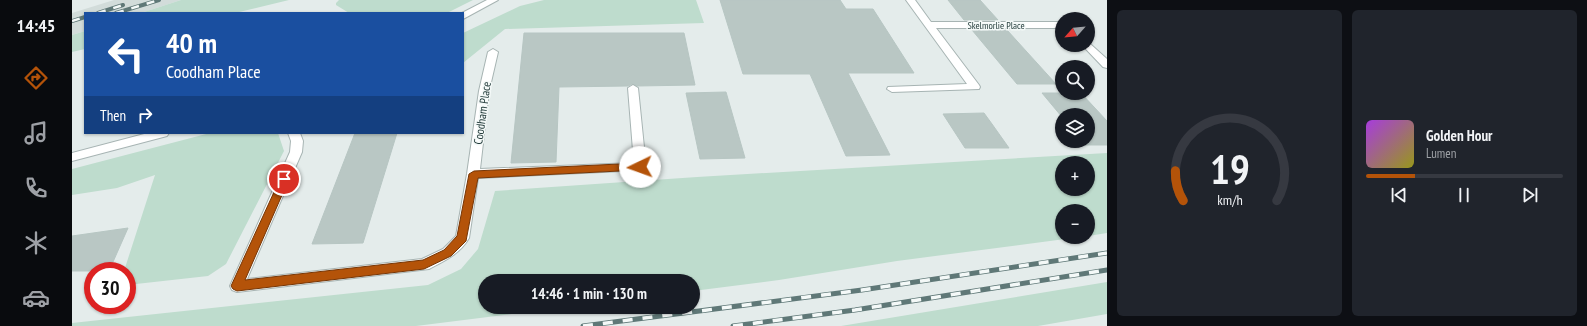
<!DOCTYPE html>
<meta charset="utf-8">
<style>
:root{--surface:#171b24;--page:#20242c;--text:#f1f3f6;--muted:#9ea1a6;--line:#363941;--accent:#b45309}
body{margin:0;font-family:"PT Sans Narrow",sans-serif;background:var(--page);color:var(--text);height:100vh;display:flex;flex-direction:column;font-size:15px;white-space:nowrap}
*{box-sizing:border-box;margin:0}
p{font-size:13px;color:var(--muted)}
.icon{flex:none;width:22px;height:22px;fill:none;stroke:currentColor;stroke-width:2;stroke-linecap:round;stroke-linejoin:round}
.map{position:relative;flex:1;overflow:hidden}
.panel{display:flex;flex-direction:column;gap:10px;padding:10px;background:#0d0f14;width:480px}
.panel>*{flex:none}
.banner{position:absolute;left:12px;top:12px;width:380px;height:122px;border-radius:0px;box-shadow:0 1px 3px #0004;background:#1a4fa0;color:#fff;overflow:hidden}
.needle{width:26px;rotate:243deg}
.fabs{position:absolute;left:983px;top:12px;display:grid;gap:8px}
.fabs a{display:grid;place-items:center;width:40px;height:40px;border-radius:50%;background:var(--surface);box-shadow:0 1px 3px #0004;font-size:20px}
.speed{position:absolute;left:12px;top:262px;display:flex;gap:8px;font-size:20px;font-weight:700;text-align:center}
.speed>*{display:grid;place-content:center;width:52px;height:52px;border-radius:50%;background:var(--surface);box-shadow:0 1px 3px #0004;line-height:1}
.speed .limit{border:6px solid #d22;background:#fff;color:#111}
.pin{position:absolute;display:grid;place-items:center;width:34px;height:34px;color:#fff;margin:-17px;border:2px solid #fff;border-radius:50%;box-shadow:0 1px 4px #0007}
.me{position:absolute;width:44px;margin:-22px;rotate:267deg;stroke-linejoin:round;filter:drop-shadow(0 0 3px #0008)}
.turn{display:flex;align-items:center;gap:14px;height:84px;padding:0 16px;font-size:18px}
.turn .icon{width:52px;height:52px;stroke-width:2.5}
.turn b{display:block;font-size:28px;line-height:34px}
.then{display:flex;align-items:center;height:38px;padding:0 16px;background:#0003;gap:8px;font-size:15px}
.panel .card{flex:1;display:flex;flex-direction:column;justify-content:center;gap:6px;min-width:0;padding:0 14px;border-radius:6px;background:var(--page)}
.panel .dial{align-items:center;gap:0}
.dial svg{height:104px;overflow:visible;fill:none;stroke:var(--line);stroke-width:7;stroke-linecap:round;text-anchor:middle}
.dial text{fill:var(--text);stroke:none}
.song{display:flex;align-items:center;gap:12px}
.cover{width:48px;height:48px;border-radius:6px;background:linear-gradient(135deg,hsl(280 70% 55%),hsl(60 70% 35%))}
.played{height:4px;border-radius:2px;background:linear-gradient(90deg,var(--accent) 25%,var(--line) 25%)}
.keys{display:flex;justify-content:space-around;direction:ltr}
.panel .tiles{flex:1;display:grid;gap:10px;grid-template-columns:repeat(2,1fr)}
.trip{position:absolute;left:406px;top:274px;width:222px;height:40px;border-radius:20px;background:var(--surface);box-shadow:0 1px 3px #0004;font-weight:800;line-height:40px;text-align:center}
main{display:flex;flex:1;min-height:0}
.menu{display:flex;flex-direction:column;width:72px;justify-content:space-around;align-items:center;background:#090b0e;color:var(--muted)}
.menu .icon{width:28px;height:28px}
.menu .on{color:var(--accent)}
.menu b{font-size:18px;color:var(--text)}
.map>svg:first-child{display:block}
</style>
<main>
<nav class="menu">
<b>14:45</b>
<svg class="icon on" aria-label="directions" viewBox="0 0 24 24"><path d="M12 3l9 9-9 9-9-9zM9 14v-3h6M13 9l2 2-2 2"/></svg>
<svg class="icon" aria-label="music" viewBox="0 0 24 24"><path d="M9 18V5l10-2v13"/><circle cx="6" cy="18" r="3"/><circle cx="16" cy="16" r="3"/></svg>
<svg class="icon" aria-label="phone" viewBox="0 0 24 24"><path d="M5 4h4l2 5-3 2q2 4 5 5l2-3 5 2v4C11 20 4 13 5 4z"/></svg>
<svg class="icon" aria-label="climate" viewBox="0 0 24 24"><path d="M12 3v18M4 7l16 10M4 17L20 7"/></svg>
<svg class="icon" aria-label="car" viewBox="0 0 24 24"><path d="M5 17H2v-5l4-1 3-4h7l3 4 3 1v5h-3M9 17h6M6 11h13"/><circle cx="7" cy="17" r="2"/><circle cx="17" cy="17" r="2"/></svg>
</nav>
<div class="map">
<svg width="1035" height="326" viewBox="0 0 1035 326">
<rect width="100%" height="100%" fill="#e4eceb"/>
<path fill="#d2dcda" d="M42 0H109L69 13H13V31L0 35V13Z"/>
<path fill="#bedccd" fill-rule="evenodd" d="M109 0H217L163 13H69Z
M267 0H401L375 13H277L264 5V3Z
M472 0H624L632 23 433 29 391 63V33L448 6Z
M13 31V49L0 52V35Z
M138 133H206L212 151 154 264 136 276 55 285V271H52L83 175 45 188 0 195V169Z
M1035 153V233L1016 236V211H990V237H1008L825 261 707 280 621 291V281H413V307H495L344 326H0V323L356 285 389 269 406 249 423 191 625 177ZM990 163H1016V189H990Z
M1035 282V314L966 326H769Z"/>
<path fill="#b9c7c4" stroke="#b7c6c3" d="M648 0H768L774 9H801L842 73H776L818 155 774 156 738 74H671Z
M876 0H908L926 20H892Z
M900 30H935L984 84H945Z
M452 33H612L623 85 565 86 560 84 556 86 487 87 484 162 439 163Z
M654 92 673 158 628 159 614 93Z
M970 93H1009L1035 121V145H1013L1010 141H1016V115H990V117Z
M912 113 920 124 937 148H893L871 114Z
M283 133H325L291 243 240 244Z
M56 228 37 271H0V236Z"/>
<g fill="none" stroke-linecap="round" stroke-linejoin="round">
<g stroke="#a7b4b3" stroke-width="2">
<path id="minor" d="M834 0H843L859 22H990V28H864L907 85 908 87 907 89 820 92 815 89 816 87 895 84Z
M1016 42 1035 59V68L1031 67 1010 45H1016Z
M421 49 426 52 417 91 408 169 562 163 556 88 561 85 566 88 574 167 572 170 406 178 397 238C388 254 372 261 357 269L165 292 160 290 158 286 218 152 219 141 216 133H228L231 141 230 152 175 279 350 259 371 249 384 236 395 174 407 91 416 52Z"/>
</g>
<g stroke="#a7b4b3" stroke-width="2">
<path id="tertiary" d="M415 0H426L391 19 390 13Z
M76 133H97L95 136 0 161V153Z"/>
</g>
<use href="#minor" fill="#fff" fill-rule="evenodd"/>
<use href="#tertiary" fill="#fff" fill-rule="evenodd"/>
<g stroke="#5f7877" stroke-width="4">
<path id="rail-far1" d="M26 13 51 5
M44 13 87 0
M0 21 13 17"/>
</g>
<g stroke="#5f7877" stroke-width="5">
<path id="rail" d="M511 326 790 290 1035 253
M661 326 783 310 1035 270"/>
</g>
<use href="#rail-far1" stroke="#f4f9f8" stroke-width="2.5" stroke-dasharray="8" stroke-linecap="butt"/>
<use href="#rail" stroke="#f4f9f8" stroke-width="3.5" stroke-dasharray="10" stroke-linecap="butt"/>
</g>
<path fill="#b45309" stroke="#753606" d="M568 163 572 167 568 170 406 178 394 241 379 256 352 269 165 291 161 289 159 286 208 179 212 175 217 179 173 280 351 260 372 250 385 236 397 174 402 171Z"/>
<g text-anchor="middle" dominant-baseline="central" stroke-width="3" stroke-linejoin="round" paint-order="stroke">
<g font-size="10" fill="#253d3c" stroke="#f4f9f8">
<text x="924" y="25">Skelmorlie Place</text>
</g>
<g font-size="12" fill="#253d3c" stroke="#f4f9f8">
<text transform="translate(410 113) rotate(-82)">Coodham Place</text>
</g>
</g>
</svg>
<div class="fabs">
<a><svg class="needle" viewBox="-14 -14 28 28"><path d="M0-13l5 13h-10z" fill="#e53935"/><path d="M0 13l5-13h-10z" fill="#9ea1a6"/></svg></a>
<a><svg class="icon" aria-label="search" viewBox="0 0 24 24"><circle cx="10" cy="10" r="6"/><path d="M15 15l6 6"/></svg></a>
<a><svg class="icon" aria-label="layers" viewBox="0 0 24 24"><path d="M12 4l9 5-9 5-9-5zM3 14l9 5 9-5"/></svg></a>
<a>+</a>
<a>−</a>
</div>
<div class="speed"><div class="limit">30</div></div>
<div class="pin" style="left:212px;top:179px;background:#d93025"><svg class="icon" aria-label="arrive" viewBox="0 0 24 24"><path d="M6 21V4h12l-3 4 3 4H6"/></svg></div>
<svg class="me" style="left:568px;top:167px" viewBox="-20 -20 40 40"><circle r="19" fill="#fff"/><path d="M0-13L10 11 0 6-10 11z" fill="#b45309"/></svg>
<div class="trip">14:46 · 1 min · 130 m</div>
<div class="banner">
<div class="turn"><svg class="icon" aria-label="left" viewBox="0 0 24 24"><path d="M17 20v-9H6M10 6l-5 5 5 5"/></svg><div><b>40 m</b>Coodham Place</div></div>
<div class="then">Then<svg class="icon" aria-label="right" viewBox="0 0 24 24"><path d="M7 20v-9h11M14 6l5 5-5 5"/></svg></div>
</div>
</div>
<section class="panel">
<div class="tiles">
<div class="card dial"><svg viewBox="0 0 100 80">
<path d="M14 69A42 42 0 1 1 86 69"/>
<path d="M14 69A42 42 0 0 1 8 46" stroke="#b45309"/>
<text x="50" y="56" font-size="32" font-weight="700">19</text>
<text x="50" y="72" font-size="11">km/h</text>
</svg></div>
<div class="card">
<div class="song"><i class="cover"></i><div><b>Golden Hour</b><p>Lumen</p></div></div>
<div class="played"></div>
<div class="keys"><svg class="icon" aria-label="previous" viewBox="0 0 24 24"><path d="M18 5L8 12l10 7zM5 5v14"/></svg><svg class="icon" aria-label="pause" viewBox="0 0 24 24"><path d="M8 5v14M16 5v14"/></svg><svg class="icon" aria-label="next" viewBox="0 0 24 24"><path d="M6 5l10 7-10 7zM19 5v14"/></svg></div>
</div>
</div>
</section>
</main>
